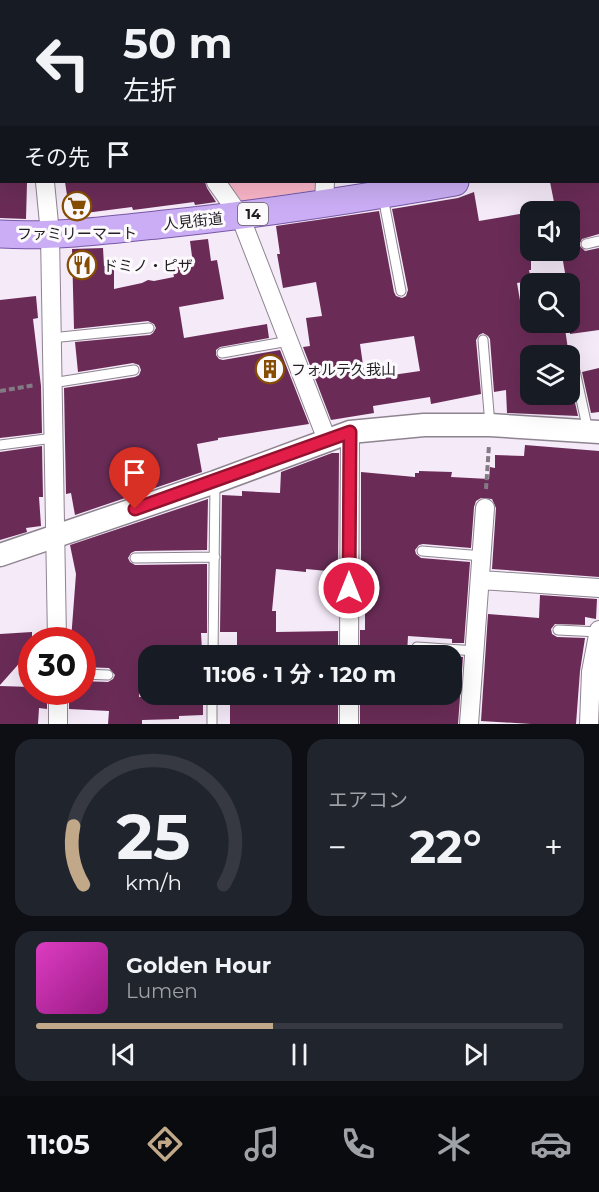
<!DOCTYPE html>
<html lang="ja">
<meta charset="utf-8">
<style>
:root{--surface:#171b24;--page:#20242c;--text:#f1f3f6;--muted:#9ea1a6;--line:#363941;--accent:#c1a889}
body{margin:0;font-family:Montserrat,"Noto Sans JP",sans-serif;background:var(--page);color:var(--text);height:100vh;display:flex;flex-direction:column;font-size:22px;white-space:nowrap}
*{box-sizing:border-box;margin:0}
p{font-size:20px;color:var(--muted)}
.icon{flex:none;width:33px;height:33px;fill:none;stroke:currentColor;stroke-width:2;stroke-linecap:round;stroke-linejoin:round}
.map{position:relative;height:724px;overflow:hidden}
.sheet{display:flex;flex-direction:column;gap:15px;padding:15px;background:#0d0f14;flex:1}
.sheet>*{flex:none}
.hud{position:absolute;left:0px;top:0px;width:600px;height:183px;box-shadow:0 6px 24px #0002;background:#171b24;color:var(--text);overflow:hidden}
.buttons{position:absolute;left:520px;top:201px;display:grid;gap:12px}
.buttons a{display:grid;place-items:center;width:60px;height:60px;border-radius:12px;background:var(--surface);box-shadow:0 6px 24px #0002;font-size:30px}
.speed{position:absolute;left:18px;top:627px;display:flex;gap:12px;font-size:30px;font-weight:700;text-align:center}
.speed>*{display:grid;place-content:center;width:78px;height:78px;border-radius:50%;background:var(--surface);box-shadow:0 6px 24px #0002;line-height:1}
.speed .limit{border:9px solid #d22;background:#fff;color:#111}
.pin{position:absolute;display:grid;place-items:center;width:51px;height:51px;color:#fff;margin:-62px -26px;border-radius:50% 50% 50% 0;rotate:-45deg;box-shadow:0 0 6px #0007}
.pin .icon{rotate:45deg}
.me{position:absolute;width:66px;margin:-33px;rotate:0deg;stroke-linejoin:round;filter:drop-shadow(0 0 4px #0008)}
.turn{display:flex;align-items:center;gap:21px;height:126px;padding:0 24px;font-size:27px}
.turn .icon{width:78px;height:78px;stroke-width:2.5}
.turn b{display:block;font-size:42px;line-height:51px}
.then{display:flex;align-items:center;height:57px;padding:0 24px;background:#0003;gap:12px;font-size:22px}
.big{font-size:45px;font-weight:700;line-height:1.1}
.sheet .widget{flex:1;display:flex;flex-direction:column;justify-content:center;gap:9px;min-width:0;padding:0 21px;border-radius:18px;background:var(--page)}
.sheet .dial{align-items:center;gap:0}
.dial svg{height:156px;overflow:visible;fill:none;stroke:var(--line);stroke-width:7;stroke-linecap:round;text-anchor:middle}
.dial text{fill:var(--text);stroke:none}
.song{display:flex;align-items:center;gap:18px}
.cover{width:72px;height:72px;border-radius:9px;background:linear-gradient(135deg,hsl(310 70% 55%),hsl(310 70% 35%))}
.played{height:6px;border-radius:3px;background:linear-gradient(90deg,var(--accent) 45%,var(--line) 45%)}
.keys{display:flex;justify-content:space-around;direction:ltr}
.heat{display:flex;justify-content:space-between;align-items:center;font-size:33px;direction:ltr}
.sheet .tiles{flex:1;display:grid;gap:15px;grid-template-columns:1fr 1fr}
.widget:last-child{grid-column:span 2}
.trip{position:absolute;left:138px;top:645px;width:324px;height:60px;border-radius:18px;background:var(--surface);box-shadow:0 6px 24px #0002;font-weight:700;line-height:60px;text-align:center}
.tab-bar{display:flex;height:96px;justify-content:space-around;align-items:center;background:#090b0e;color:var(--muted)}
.tab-bar .icon{width:42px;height:42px}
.tab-bar .on{color:var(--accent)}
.tab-bar b{font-size:27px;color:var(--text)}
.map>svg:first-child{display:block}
</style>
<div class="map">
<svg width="599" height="724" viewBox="0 0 599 724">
<rect width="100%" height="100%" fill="#f5eaf8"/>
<path fill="#f9b5c7" d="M227 182H317L316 190 242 201Z"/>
<path fill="#6a2c57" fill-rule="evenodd" d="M0 182 27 183 26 219 0 218Z
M65 182H205L207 188 216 202 195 205 194 202 133 210 132 207 70 215Z
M550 182H599V234L582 239 579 245 585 251 599 248V330L570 334V284H567L561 250H570V212H556Z
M474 192 479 221 531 212V270H529L531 281 517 283 523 318 531 317V322H564L569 356H531V394H570V380L578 416 507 413 506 390 494 392 490 339 488 336 483 333 479 335 476 340 481 394 431 404 430 397 373 406 374 413 331 420 303 347 310 346 306 318 322 316 316 282 283 288 277 254H280L276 226 379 211 394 292 396 296 402 298 406 296 408 290 392 209 458 198ZM414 336 420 371 365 379 360 344Z
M208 239 211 261 217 260 224 299 179 307 184 338 267 324 269 338 220 347 216 350V355L219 359 223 360 280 350 309 424 218 438V440L197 444 202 472 75 515 71 493 66 494 64 388 135 377 139 375 141 370 139 365 133 363 78 372 75 342 150 335 153 333 156 328 154 324 148 321 74 329 72 249 103 248 104 266 114 265V289L142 283 148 280 154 281 174 277 172 268 193 264 190 241Z
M36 296 38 318 33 319 41 386 42 433 0 438V300Z
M599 368V412L591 413 582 372Z
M525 445 599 451V577L492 569 496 508 492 499 481 498 476 501 474 507 471 548 423 544 419 545 415 550 416 554 421 558 470 562 464 643H452V639L408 636 407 654 405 656H360V630H365V575L361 574V472L415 477V473H419V471L452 472 451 477 489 479 490 467 495 468V455L524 456Z
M42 446 43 497H39L41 526 26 528 27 532 0 540V452Z
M332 453H339L338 572 306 569V572L276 569 272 611H276V632L338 631V656H237V632H220L222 495 242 496V491L280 493 281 472Z
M208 499 207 550 135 551 131 553 128 558 130 562 135 565 207 564V633H201L202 651 184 656H140L139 697 203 694V715L179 716V719L142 720V724H108L109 711 69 709V692H82V681L108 682 113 679 115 675 109 668 82 667V640H71L76 574 70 545Z
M540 595 597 599 596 619 585 617V625L555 624 551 629 552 634 557 637 585 638 580 671 576 724H531L481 721 488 614 539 618Z
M32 632V649L0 685V634Z
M452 656 463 657 458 724H360V694H412L452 698Z
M0 686 32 687V692H47V709L39 708 38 724H0Z
M254 694H309V703L338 704V724H230V704L254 705Z"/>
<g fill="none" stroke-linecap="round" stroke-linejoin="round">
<g stroke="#8e8490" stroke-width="11">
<path id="service" d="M383 197 401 291
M586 244 599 241
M51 338 149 328
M483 340 490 425
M222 353 289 341
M575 371 588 431
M52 383 134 370
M0 445 53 438
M422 551 483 556
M135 558 215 557
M558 630 599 632
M417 647 476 651
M213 656 215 484
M82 674 108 675
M212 724V694"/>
</g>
<g stroke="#8e8490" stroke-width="20">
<path id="minor" d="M26 0 27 2
M152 2V0
M370 2V0
M503 2V0
M45 182 50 234 57 640
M216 182 240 216 327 440
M324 203 325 182
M481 580 599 588
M349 656 350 432
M58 692V724
M349 724V694
M469 724 485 508
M589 724 591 672 599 630"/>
</g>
<g stroke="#8e8490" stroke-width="25">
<path id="tertiary" d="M0 555 215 482 350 432 424 425H490L599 432"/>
</g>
<g stroke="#7857a6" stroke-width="29">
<path id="primary" d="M598 153H599
M0 234C55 237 110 230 165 224 262 214 358 199 455 182"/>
</g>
<path stroke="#827b84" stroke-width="4" stroke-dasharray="6 3" stroke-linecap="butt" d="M0 391 35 385
M486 489 489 445"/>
<use href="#service" stroke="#fff" stroke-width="9"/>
<use href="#minor" stroke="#fff" stroke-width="18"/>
<use href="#tertiary" stroke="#fff" stroke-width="22"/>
<use href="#primary" stroke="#caadf4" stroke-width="27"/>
</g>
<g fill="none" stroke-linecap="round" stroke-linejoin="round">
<g stroke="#92132f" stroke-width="15">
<path id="route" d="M135 509 350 432 349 588"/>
</g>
<use href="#route" stroke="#e11d48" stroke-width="10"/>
</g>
<defs>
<g id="supermarket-ring" transform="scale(1.5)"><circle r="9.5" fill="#fdfafd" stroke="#874d03" stroke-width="1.5"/><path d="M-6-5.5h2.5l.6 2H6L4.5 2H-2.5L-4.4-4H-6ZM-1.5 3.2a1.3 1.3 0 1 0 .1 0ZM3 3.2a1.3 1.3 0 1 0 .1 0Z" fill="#874d03"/></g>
<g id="restaurant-ring" transform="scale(1.5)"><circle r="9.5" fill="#fdfafd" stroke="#874d03" stroke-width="1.5"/><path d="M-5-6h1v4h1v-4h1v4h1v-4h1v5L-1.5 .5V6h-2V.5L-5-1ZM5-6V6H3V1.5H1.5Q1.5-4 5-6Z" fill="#874d03"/></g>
<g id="building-ring" transform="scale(1.5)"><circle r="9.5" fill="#fdfafd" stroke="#874d03" stroke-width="1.5"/><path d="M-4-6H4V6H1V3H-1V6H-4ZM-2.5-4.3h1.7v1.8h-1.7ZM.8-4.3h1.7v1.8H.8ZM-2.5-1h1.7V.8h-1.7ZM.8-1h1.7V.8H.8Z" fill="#874d03"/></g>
</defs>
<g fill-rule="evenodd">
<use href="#supermarket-ring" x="77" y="206"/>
<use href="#restaurant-ring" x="82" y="265"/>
<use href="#building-ring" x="270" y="369"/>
</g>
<g text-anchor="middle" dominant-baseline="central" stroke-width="6" stroke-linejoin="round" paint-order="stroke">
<rect fill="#fdfafd" stroke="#646064" stroke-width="1.5" x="238" y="203" width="30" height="22" rx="4.5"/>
<g font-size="14" font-weight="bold" fill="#221e23">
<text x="253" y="214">14</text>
</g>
<g font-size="15" fill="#221e23" stroke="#fdfafd">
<text transform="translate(193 221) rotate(-6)">人見街道</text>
</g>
<g font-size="15" fill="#221e23" stroke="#fdfafd" text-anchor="start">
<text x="77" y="233" text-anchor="middle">ファミリーマート</text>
<text x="103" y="265">ドミノ・ピザ</text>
<text x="291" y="369">フォルテ久我山</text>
</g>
</g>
</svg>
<div class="buttons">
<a><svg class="icon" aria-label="sound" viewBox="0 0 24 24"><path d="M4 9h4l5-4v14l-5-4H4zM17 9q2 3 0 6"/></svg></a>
<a><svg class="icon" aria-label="search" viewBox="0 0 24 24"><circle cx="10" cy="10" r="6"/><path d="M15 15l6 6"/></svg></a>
<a><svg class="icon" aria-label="layers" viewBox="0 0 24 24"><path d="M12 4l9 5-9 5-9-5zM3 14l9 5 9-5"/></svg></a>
</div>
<div class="speed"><div class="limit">30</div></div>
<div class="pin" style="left:135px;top:509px;background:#d93025"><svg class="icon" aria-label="arrive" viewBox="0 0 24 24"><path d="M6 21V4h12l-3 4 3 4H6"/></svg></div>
<svg class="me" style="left:349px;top:588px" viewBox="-20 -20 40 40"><circle r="17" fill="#e11d48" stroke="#fff" stroke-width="3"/><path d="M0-11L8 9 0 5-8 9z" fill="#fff"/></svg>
<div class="trip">11:06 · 1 分 · 120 m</div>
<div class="hud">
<div class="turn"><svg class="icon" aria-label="left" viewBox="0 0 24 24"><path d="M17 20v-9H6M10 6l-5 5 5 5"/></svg><div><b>50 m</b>左折</div></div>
<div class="then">その先<svg class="icon" aria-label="arrive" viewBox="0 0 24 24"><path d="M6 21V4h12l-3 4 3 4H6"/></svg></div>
</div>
</div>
<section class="sheet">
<div class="tiles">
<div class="widget dial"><svg viewBox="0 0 100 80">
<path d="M14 69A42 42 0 1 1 86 69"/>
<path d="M14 69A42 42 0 0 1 9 39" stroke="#c1a889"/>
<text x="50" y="56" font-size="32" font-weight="700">25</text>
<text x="50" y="72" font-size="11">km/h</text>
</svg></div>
<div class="widget"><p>エアコン</p>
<div class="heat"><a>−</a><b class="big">22°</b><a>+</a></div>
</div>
<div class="widget">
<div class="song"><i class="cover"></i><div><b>Golden Hour</b><p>Lumen</p></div></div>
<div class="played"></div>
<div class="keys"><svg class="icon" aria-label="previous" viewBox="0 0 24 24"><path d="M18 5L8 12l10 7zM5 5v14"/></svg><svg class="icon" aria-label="pause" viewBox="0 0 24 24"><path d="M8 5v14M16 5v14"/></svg><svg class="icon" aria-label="next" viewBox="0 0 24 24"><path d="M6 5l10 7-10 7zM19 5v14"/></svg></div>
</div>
</div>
</section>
<nav class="tab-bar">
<b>11:05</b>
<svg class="icon on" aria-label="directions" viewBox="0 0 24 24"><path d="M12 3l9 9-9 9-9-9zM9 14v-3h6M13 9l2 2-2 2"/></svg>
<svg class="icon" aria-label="music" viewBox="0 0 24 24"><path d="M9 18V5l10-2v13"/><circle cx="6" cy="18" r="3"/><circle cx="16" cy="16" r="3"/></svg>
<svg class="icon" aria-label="phone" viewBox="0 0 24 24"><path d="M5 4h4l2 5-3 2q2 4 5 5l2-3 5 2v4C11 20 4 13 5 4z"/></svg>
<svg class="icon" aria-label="climate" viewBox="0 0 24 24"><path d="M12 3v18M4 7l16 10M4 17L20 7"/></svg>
<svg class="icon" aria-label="car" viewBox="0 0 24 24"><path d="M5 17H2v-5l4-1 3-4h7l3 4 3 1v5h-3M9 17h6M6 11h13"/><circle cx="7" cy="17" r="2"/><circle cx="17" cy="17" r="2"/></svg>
</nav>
